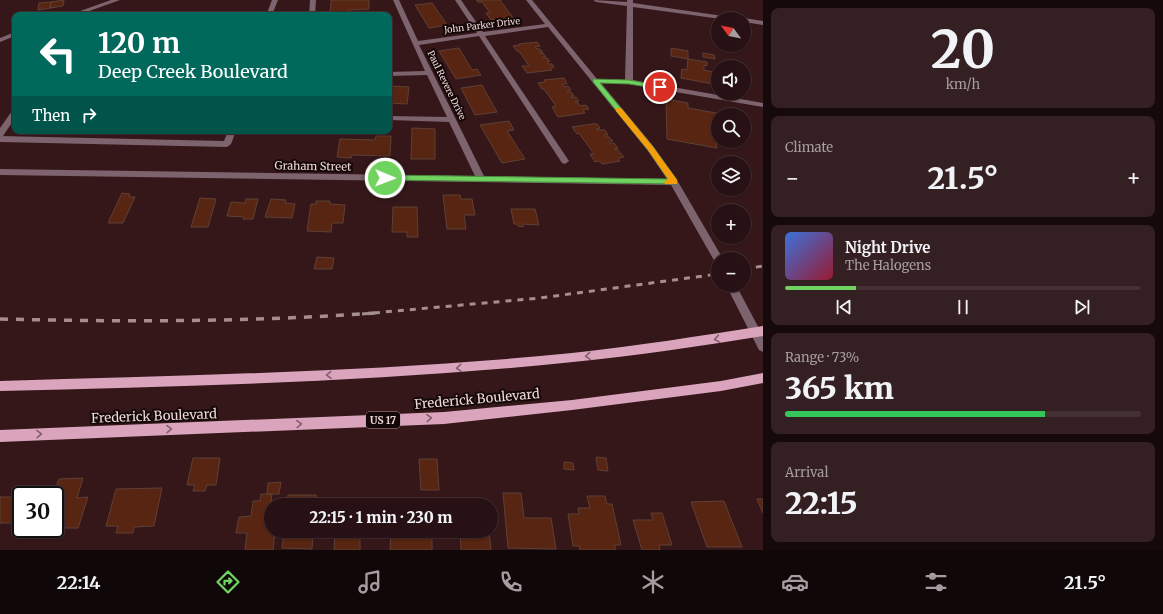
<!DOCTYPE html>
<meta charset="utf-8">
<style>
:root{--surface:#281114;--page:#341f22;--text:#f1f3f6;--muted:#a59da0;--line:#443134;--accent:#70d35f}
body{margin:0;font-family:Merriweather,serif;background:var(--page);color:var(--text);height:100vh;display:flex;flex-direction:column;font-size:15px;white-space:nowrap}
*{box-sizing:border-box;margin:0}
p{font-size:13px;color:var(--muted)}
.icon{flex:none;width:22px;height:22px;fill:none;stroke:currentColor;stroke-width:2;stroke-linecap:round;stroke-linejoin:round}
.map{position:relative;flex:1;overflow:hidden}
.side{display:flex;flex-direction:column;gap:8px;padding:8px;background:#16090b;width:400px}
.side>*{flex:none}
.banner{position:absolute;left:12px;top:12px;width:380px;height:122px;border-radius:8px;box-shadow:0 1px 3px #0004,0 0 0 1px var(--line);background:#00695c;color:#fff;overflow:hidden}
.needle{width:26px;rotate:302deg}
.controls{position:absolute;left:711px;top:12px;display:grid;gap:8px}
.controls a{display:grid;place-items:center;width:40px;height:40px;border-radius:50%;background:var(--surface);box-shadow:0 1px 3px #0004,0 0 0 1px var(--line);font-size:20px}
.speed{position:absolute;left:12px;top:486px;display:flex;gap:8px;font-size:20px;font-weight:700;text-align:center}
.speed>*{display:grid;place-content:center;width:52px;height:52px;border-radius:50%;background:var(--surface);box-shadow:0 1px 3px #0004,0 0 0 1px var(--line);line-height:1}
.speed .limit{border:2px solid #111;border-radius:6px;background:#fff;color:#111}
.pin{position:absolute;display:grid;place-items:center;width:34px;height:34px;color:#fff;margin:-17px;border:2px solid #fff;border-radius:50%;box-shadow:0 1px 4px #0007}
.me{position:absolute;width:44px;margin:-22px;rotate:91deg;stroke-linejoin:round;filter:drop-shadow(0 0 3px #0008)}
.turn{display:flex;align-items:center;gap:14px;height:84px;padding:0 20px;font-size:18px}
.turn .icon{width:52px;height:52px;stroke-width:2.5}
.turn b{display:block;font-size:28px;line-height:34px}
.then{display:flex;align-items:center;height:38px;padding:0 20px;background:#0003;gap:8px;font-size:15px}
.big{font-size:30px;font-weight:800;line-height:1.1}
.side .card{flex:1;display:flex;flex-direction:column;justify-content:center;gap:6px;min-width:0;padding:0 14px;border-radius:8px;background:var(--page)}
.side .dial{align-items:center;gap:0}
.dial b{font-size:52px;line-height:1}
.song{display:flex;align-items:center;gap:12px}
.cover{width:48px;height:48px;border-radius:6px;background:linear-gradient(135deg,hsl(220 70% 55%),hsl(350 70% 35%))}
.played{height:4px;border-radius:2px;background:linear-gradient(90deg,var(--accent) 20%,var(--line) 20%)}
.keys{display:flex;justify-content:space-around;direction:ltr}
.heat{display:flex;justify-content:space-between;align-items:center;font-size:22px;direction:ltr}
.charge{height:6px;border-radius:3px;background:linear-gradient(90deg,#34c759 73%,var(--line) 0)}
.trip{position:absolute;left:264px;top:498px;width:234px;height:40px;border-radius:20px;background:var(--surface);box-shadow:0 1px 3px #0004,0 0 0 1px var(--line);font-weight:800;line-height:40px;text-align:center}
.tabs{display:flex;height:64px;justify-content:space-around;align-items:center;background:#100708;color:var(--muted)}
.tabs .icon{width:28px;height:28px}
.tabs .on{color:var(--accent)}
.tabs b{font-size:18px;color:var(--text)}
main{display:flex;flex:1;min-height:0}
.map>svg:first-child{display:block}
</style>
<main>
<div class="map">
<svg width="763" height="550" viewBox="0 0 763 550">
<rect width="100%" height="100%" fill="#35171a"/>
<path fill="#572511" stroke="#5f4035" d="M64 0 63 6 50 8 51 2Z
M331 0H369V9L348 10V14L330 15Z
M476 0H500L513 18 491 20 486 13H490L482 2H478Z
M51 2 50 8 38 10 39 3Z
M432 3 447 25 429 28 415 5Z
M537 42 540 46 535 47 537 49H540L543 52H540V54L543 53 546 57H543L544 58H547L550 61 547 62 549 64H552L554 67 550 68 552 70 527 73 522 66H529L519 51H517L513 46 520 45 519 44Z
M459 48 472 70 477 69 481 75 456 79 439 51Z
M671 48 688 51V59L671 56Z
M703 53 714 55 715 59 703 57Z
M688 59 707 62V66L704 65V70L713 72V84L681 78 682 69 687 70Z
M564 78 567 84H562L564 87 568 86 571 90 567 91 568 92H571L574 96H571L572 98 576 97 579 101 575 102 576 103H578L580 106 586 105 589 109 583 110 585 113 558 117 552 107 556 106 544 89H542L538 83 545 82 544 80Z
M482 85 497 112 475 115 461 88Z
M389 86 409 87 407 104 389 103Z
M666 99 688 103V108L727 115H718V137H716L717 148 667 139Z
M509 121 514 130 507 131 525 159 502 163 480 125Z
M592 124H597L600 128 596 129 597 130H605L608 135H604L606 137H609L613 141 609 142 610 144 614 143 618 148 614 149 618 150 624 157 618 158 620 161 602 164 600 161 595 162 590 154H594L579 133 577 134 572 127Z
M412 128 435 129V159H411Z
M376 136H391L390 156 352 155 351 158 337 157 340 139 375 140Z
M122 193 130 194 129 197H135L123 223H108Z
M443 195H460L461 199H472L475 215H464L466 229H447Z
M200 198 216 199 208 227H191Z
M246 199H258L253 219H243L244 217 227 216 231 202 245 203Z
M271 199 286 200 285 203 295 204 292 218 265 217Z
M316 201H330V204L345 205 343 223H332L331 232 307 231 311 204H316Z
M393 207H417L418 237H407V232H392Z
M511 209H535L539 225 523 224V227L518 226V224H514Z
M317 257 334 258 332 269H314Z
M596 457 606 458 608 471 598 470Z
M193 458H220L216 485H207L205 491H193L195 485H187Z
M419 459H437L439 490H421Z
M564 462 573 463 574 470 564 469Z
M83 478 77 498 88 497 78 528H55V495H53L59 479Z
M281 482 279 494H267L268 483Z
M162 488 154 526 134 527 133 533H116L118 526H106L116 489Z
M503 493H521L524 518H551L556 549 508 548Z
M261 494H272L271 501 278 500 277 505H271V531H275L273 550H245L247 533H236L239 517 251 516 253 501H260Z
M288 495H316V505H287Z
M587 496H605L607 504H612L621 545H614L616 550H580L579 546H573L568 514H579L578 508H590Z
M0 497H21V503L13 523H0Z
M757 499H763V513Z
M458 501H486L487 505H458Z
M724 501 742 547H707L691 502Z
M337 502H361V505H337Z
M651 513H662L672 545H659L660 550H642L633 520H653Z
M284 531H313L312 549 282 548Z
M335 531H360V550H334Z
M391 531H432V550H390Z
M460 531H489L491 550H461Z"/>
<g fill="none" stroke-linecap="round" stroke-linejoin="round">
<path fill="#7d636e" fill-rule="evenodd" d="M111 0H120L78 15H69Z
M272 0H278L272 15H117L120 13H267Z
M310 0H316L315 15H309Z
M393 0H399L418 41 477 33 455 0H461L483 32 545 24 526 0H532L597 79 625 80 627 6 596 2 593 0 627 2V0H633V3L737 18 738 19H721L633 7V80L763 103V107L629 84 601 83 654 147 677 180 723 259H718V263L715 262 671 185 0 175V169L475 176 449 122 389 120V116L447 117 427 75 389 76V72L425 71ZM548 27 648 151 667 179 484 176 419 45 479 36 562 163 565 164 569 161 485 36Z
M744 18 763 21V25L744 22V19H742Z
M15 32V36L0 42V38Z
M12 111H15V118L3 136H0V128Z
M228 131H236L231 144 227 147 0 142V136L224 141Z
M726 285H736L763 336V352L759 350Z"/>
<path fill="#daa5bc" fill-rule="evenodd" d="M763 326V336C700 346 636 356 573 362 382 382 191 386 0 391V381C191 375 382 372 572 353 636 346 700 336 763 326Z
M763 373V383L721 391 572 410 444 424 0 442V430L444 412 572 400 721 381Z"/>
<path stroke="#a68d8e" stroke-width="3" stroke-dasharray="6 6" stroke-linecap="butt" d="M744 269 763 266
M362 314 540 298 718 274"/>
<path stroke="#a68d8e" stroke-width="3.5" stroke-dasharray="8 8" stroke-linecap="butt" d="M0 319C125 322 250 322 375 313"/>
</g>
<defs><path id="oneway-chevron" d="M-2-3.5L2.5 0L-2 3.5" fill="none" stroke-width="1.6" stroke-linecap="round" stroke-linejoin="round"/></defs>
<g stroke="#815e6b">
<use href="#oneway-chevron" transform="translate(717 339) rotate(170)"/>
<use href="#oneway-chevron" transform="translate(588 356) rotate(175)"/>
<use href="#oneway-chevron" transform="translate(459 368) rotate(175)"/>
<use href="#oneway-chevron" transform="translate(329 375) rotate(177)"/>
<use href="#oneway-chevron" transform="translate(429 418) rotate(-2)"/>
<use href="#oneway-chevron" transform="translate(299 424) rotate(-2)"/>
<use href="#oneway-chevron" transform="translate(169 429) rotate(-2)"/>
<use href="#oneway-chevron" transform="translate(39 434) rotate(-2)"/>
</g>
<path fill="#70d35f" stroke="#49893e" d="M593 79 629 80 662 86 663 87 660 89 629 84 600 83 653 147 677 180V184L385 180 381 178 385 175 668 179 648 150 593 82Z"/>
<path fill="#f59e0b" d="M616 108H621L653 147 677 180V184H665L664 182 668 179 648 150 616 111Z"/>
<g text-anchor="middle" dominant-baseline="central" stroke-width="4" stroke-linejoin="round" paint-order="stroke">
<g font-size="9" fill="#efd9d9" stroke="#140708">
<text transform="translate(482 25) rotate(-7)">John Parker Drive</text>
<text transform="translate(447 85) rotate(64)">Paul Revere Drive</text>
</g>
<rect fill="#140708" stroke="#ad9a9a" stroke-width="1" x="366" y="412" width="34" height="16" rx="3"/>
<g font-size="10" font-weight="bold" fill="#efd9d9">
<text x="383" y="420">US 17</text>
</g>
<g font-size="11" fill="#efd9d9" stroke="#140708">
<text transform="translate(313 166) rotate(1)">Graham Street</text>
</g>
<g font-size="13" fill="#efd9d9" stroke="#140708">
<text transform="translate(477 399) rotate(-5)">Frederick Boulevard</text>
<text transform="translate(154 416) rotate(-2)">Frederick Boulevard</text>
</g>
</g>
</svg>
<div class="controls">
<a><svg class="needle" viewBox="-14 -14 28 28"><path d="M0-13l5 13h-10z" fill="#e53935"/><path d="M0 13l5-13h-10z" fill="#a59da0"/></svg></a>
<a><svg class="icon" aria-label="sound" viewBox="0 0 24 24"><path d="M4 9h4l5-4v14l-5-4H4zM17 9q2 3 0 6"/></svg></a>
<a><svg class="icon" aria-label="search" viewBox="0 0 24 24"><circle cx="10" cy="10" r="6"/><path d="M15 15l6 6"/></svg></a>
<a><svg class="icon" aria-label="layers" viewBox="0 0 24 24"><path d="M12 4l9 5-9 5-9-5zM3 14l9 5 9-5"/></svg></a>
<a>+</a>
<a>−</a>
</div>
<div class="speed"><div class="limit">30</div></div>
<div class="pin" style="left:660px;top:87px;background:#d93025"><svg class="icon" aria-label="arrive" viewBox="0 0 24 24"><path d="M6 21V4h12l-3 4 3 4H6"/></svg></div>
<svg class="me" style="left:385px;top:178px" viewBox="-20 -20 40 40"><circle r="17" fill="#70d35f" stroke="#fff" stroke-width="3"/><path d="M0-11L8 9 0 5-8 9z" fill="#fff"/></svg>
<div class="trip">22:15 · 1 min · 230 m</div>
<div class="banner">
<div class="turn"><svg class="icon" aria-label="left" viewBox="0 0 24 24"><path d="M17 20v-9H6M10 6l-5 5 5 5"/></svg><div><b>120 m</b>Deep Creek Boulevard</div></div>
<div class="then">Then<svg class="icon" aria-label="right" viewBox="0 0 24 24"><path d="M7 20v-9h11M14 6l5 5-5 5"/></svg></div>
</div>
</div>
<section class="side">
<div class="card dial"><b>20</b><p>km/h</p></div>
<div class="card"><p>Climate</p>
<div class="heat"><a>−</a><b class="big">21.5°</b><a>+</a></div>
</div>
<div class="card">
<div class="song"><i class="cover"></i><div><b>Night Drive</b><p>The Halogens</p></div></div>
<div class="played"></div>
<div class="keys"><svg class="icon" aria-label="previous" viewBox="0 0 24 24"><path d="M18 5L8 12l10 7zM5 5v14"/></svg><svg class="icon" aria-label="pause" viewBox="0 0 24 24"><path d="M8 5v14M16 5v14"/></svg><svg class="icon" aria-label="next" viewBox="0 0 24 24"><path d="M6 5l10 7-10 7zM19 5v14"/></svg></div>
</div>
<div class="card"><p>Range · 73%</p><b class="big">365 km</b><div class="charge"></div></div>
<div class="card"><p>Arrival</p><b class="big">22:15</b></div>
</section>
</main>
<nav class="tabs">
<b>22:14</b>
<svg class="icon on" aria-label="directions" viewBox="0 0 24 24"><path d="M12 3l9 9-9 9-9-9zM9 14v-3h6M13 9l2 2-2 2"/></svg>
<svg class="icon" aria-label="music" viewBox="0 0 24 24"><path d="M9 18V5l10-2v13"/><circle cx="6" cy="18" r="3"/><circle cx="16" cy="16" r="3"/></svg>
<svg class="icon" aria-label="phone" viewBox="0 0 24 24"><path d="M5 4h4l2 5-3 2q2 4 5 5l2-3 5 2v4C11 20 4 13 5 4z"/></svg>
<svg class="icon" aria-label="climate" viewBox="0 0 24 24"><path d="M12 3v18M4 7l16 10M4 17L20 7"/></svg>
<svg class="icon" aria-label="car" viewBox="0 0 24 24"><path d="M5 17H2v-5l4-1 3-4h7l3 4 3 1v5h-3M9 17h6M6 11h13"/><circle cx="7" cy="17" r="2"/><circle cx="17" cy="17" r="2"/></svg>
<svg class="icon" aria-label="filters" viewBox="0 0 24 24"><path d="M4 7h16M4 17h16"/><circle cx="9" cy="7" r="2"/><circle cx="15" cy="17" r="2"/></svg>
<b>21.5°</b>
</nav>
